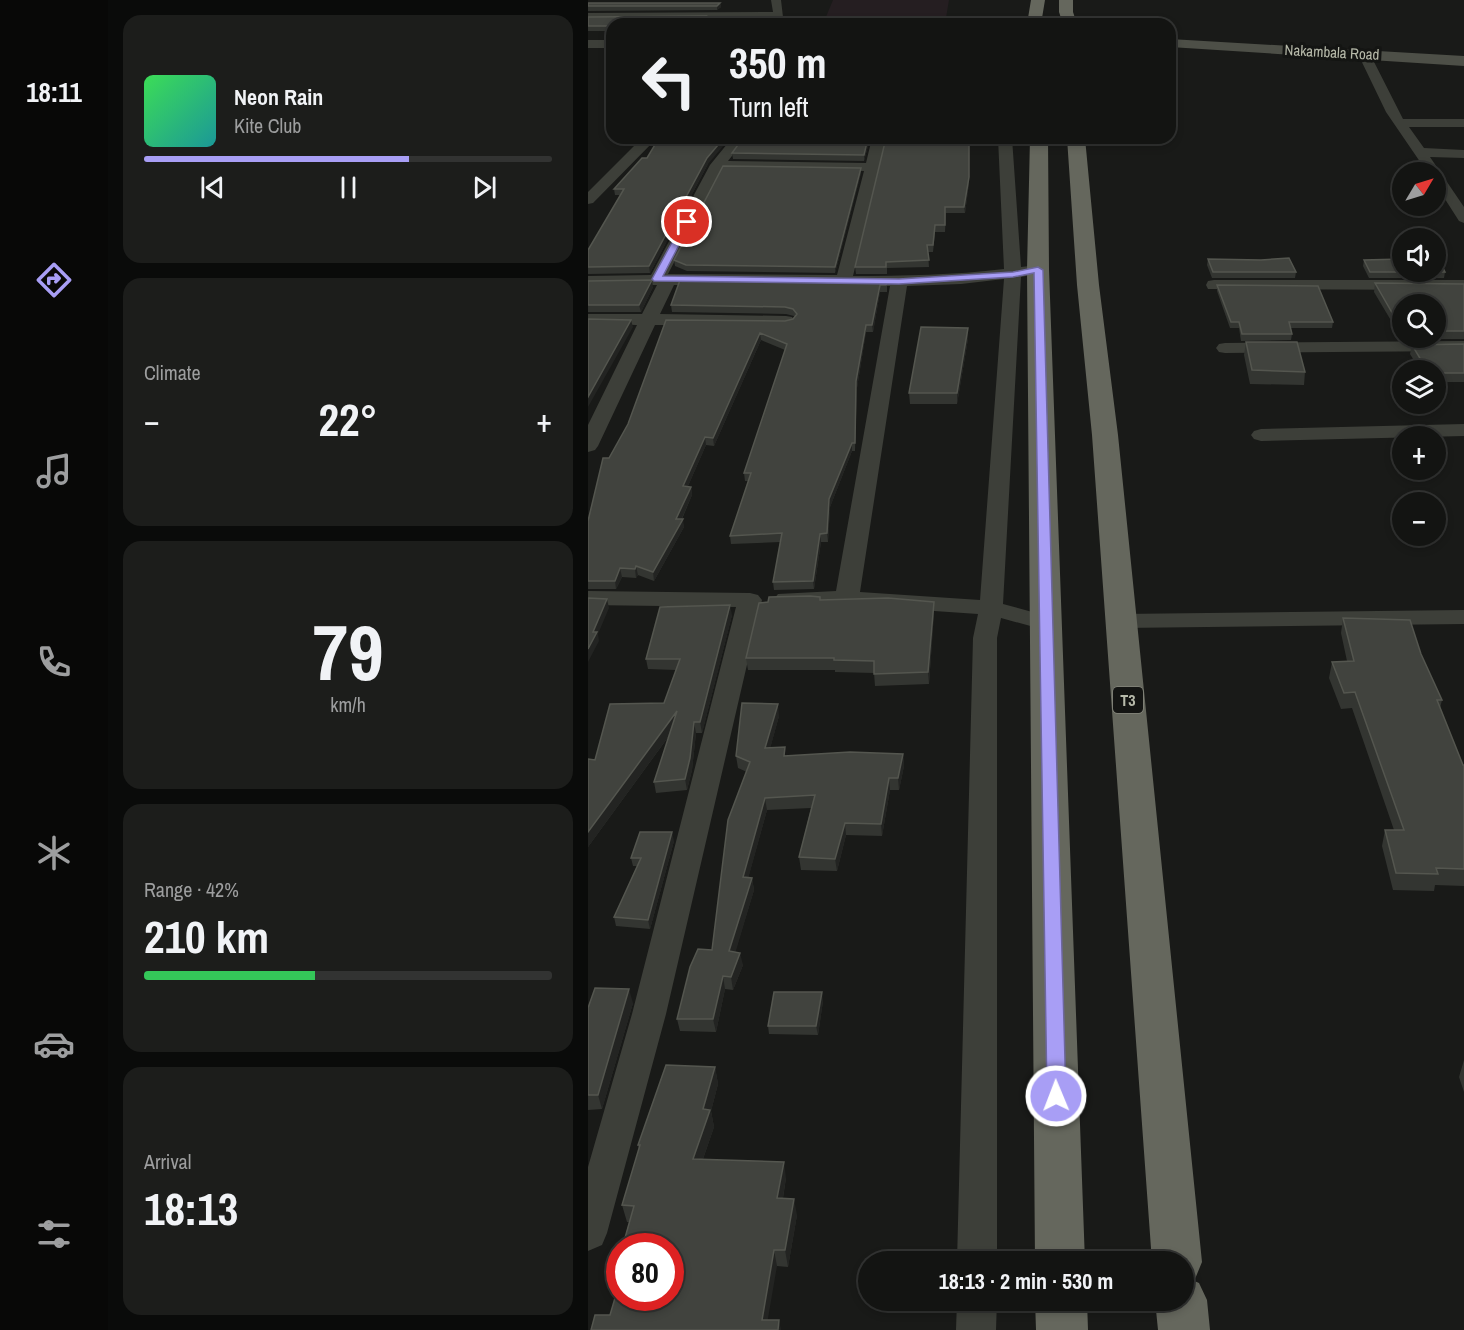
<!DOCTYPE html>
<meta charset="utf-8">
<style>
:root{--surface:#131412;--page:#1c1d1b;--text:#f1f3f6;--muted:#9d9e9f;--line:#323332;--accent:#a89ef5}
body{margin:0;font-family:"Archivo Narrow",sans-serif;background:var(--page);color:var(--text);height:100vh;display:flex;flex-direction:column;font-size:22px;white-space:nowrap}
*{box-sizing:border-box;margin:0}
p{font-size:20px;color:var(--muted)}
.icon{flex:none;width:33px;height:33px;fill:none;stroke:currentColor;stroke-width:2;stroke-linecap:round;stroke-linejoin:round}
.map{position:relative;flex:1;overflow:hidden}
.sheet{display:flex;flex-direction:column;gap:15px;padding:15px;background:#0a0b0a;width:480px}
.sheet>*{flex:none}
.guide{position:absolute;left:18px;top:18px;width:570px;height:126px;border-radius:18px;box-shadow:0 3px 9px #0003,0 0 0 2px var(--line);background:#131412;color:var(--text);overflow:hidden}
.needle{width:39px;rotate:52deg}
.controls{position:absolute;left:804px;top:162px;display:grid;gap:12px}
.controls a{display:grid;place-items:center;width:54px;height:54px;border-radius:50%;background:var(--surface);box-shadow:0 3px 9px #0003,0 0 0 2px var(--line);font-size:30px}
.speed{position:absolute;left:18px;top:1233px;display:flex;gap:12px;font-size:30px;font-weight:700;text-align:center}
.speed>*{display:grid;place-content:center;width:78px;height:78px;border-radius:50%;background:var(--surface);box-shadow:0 3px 9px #0003,0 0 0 2px var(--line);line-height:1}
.speed .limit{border:9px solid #d22;background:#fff;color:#111}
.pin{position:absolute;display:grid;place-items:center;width:51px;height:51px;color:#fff;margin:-26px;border:3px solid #fff;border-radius:50%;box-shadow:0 2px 6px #0007}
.me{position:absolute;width:66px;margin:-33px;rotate:359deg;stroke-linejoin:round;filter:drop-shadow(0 0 4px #0008)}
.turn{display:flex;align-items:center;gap:21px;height:126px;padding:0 24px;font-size:27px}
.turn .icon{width:78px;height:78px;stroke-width:2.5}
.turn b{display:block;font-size:42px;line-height:51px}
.big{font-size:45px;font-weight:800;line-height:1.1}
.sheet .widget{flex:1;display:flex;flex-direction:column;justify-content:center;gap:9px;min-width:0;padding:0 21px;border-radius:18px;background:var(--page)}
.sheet .dial{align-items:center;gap:0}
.dial b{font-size:78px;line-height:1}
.song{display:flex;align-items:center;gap:18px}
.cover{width:72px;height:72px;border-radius:9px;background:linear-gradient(135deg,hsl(130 70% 55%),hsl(180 70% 35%))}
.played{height:6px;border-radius:3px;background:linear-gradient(90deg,var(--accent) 65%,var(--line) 65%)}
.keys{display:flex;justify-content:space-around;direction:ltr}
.heat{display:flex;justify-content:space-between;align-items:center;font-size:33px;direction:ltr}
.charge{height:9px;border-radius:4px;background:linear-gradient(90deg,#34c759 42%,var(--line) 0)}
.trip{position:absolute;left:270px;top:1251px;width:336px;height:60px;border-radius:30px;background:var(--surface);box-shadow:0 3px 9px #0003,0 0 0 2px var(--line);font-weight:800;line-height:60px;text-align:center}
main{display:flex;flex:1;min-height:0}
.tabs{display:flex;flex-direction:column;width:108px;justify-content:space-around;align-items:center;background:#080807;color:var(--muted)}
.tabs .icon{width:42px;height:42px}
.tabs .current{color:var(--accent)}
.tabs b{font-size:27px;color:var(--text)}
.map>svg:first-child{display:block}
</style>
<main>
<nav class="tabs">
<b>18:11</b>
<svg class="icon current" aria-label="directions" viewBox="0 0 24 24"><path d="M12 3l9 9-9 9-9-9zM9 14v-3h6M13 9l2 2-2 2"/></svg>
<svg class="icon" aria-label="music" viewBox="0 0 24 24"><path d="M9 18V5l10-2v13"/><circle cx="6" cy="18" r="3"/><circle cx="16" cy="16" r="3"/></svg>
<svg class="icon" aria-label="phone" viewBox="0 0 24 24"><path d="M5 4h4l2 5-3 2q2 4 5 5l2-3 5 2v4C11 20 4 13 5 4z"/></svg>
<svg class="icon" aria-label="climate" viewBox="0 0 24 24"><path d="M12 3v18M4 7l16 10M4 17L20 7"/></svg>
<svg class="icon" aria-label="car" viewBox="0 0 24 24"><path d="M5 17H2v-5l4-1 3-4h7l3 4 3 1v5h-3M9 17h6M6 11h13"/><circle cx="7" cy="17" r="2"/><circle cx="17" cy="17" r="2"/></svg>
<svg class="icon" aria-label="filters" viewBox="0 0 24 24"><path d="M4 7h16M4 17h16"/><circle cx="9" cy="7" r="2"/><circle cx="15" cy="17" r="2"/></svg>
</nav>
<section class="sheet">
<div class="widget">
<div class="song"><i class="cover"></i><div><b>Neon Rain</b><p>Kite Club</p></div></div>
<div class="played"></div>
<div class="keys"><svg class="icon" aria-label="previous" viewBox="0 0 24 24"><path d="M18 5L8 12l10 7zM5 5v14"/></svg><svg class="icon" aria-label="pause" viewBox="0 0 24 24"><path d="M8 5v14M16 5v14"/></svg><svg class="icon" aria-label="next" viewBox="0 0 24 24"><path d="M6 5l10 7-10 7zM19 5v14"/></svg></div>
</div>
<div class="widget"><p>Climate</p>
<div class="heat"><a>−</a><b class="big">22°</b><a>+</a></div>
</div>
<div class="widget dial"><b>79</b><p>km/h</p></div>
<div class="widget"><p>Range · 42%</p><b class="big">210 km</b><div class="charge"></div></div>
<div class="widget"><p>Arrival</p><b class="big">18:13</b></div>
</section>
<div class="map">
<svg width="876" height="1330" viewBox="0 0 876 1330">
<rect width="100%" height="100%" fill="#191a18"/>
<path fill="#251e21" d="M245 0H361L357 24H235Z"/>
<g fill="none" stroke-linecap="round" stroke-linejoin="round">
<path fill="#3d3f39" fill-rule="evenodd" d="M183 0H193L195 17 0 19V13L185 12Z
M776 51 782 54 815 119H876V127H821L836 148 876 150V158L842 157 876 207V223L871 221 848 185V172H839L798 112 770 54Z
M54 138H69L5 203 0 204V192Z
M144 138H158L140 161 278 163 284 138H298L265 276C316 276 366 275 416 269L410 138H424L433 267 442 266 450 271 448 274 433 277 415 604 466 618 469 623 466 628 457 630 413 618 409 638V1262H369L385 638 390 614 259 605 198 606 190 604 186 599 190 594 248 591 302 286 86 285 72 314 198 316 204 317 207 321 204 325 198 326 67 325 10 446 7 450 0 452V425L49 325 0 324V314H54L69 285 0 286V276L63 275 122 165ZM134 169 276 171 249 275 80 274ZM416 279 392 600 272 592 319 286 373 284Z
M626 280H876V290L620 289 618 285 620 281Z
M876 341V351L637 353 631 352 628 348 631 344 637 343Z
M876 424V436L673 441 666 439 663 435 666 431 673 429Z
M0 591 162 593 170 595 174 600 78 1014 19 1233 14 1245 0 1251V1167L44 1014 148 607 0 605Z
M876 610V624L533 628 524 626 521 621 524 616 533 614Z
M369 1300H409L408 1330H368Z"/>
<path fill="#3d3f39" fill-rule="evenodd" d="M0 40H24V48H0Z"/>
<path fill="#4d4f47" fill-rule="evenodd" d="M582 39 876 56V66L582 47Z"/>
<path fill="#65675d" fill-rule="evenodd" d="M443 0H457L453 24H439Z
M471 0H485V12L489 24H475L471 12Z
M442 138H460L461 270 497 1262H447L439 270Z
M479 138H497L511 285 530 435 614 1262 607 1279 604 1280 611 1283 619 1300 622 1330H570L567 1300H596V1262H564L504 435 489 285Z
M447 1300H499L500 1330H448Z"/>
</g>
<path fill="#333531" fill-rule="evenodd" d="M0 3H132L133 7 129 10 0 11Z
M0 17 119 20 115 24H24V31H0Z
M282 138 276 161 145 159 144 153Z
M381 138V183L377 213H358L357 232H347L345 252H340L341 267 299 268V274H268L267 267Z
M120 164 62 273 0 274V250L32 195H27L26 189Z
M273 173 247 273 99 271 87 266 86 260Z
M620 259 708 272 707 278H624L619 265Z
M776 260 857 272 856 278H781L775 266Z
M0 281 65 287 53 312H0Z
M299 281V292H292L285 332H278L269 388 267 451H264L242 507 240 542H233L226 589 186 590 185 582 192 542 143 544 142 536 160 481H157L156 473 197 350 173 340 126 446 118 445 100 486 103 487 104 495 94 519 96 527 66 581 50 575 48 578 34 577 28 589H0V521L21 458 40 424 78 320 197 321 205 319 207 317 206 316 198 314 84 312 83 305Z
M787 283 876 284V339H814L786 292ZM814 304H848V338H814Z
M629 285 745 322 744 328H703L704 334 703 340 653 341 651 328H642L629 291Z
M380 328V339L369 404H322L321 393Z
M658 342 717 372 716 385 662 384 656 355Z
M876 344V382H848V370H832L822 354 824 345Z
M233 600 346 613 341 684 287 686 286 673 247 672V670H160L158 658Z
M144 615 114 733H108L104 770 99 790 68 793 66 782 81 736 0 847V759L7 760 76 703 88 670 60 669 58 659Z
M755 618 833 654 854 700 852 708 875 765H876V886L847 885 846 891 805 890 794 846 797 830H806L764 708 753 709 741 678 744 662 759 661 753 633Z
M191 716 182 748 198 756 315 754 316 766 311 790H302L294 836 258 835 249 871 213 870 211 857 223 808 179 810 160 878H164L166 890 147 952 155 965 145 990 137 989 128 1032 92 1031 89 1019 124 950 159 772 150 768 148 756Z
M86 841 62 929 28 926 26 917 49 866H45L43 858Z
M235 1001 230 1035 181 1034 180 1026Z
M45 1003 14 1109 0 1110V1008Z
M876 1060V1092L871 1077Z
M127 1067 130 1084 123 1111 126 1127 115 1159 198 1178 195 1198 209 1215 200 1267 189 1266 22 1315 82 1246H35V1245L41 1222H39L34 1205 51 1149 50 1145Z"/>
<path fill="#232422" d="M132 3 133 7 129 10V6Z
M118 16 119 20 115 24H110Z
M136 138H142L120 164 62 273 61 266 119 158Z
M280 138H282L276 161V155Z
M381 138V183L377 213 376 207Z
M273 168V173L247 273V267Z
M64 280 65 287 53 312 51 305Z
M292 285V292L285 332 284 325Z
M43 320 45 327 0 407V397Z
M278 325V332L269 388 267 451 268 381Z
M380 328V339L369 404V393Z
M172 333 173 340 126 446 125 438Z
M117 437 118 445 96 495 95 486Z
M264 443V451L242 507 240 542 239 533 241 499Z
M103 487 104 495 90 527 88 519Z
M95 519 96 527 66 581 65 572Z
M232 534 233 542 226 589 225 581Z
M48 566 50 575 48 578 47 569Z
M32 568 34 577 28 589 27 581Z
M19 599 21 608 10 634 11 641 0 662V649L5 632Z
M346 602V613L341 684 340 672Z
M142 605 144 615 114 733 112 722Z
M190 704 191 716 179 760 177 748Z
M89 711 91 722 0 847V832Z
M106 722 108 733 104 770 99 790 97 779Z
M315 754 316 766 311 790 310 778Z
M301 778 302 790 294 836 293 824Z
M177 798 179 810 157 890 155 877Z
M257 823 258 835 249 871 247 859Z
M84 832 86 841 62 929 60 920Z
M164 878 166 890 144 964 141 951Z
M152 953 155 965 145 990 143 977Z
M135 976 137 989 128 1032 125 1019Z
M41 989 45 1003 14 1109 10 1095Z
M234 992 235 1001 230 1035 228 1026Z
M127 1067 130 1084 123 1111 126 1127 109 1176 105 1159 115 1109Z
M196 1162 198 1178 192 1215 189 1198Z
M206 1199 209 1215 200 1267 197 1250Z
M186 1250 189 1266 178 1330 174 1320Z
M191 1320 193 1330H190Z"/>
<path fill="#41433e" stroke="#54564f" stroke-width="1.5" d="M0 3H132L129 6H0Z
M118 16 110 24H24V26H0V17Z
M71 138H136L119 158 61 266 0 267V250L36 189H26L54 158H59Z
M155 138H280L276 155 144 153Z
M298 138H381V177L376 207H357V225H347L345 245H339L341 260 298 262V267H267Z
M135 166 273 168 247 267 98 265 86 260Z
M701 258 708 272H625L620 259 673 260Z
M848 258H850L857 272H782L776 260 814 259V272H848Z
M64 280 51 305H0V281Z
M92 280 299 281 298 285H292L284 325H278L268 381 267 443H264L241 499 239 533 232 534 225 581 185 582 194 533 142 536 163 473H156L199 344 172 333 125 438 117 437 95 486 103 487 88 519H95L65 572 48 566 47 569 32 568 27 581H0V521L15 458H21L40 424 78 320 197 321 205 319 209 314 205 309 197 307 83 305Z
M787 283 876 284V331H848V304H814V330Z
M629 285 730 286 745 322H701L704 334H654L651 322H643Z
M0 319 43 320 0 397Z
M333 327 380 328 369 393H321Z
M658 342H709L717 372 664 370Z
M876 344V373H848V370H839L824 345Z
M222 596 232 597V600L300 598 346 602 340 672 286 674V661L246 660V658H158L171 603 180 602 181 597Z
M0 598 19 599 5 632H9L0 649Z
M142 605 112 722H106L102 758 97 779 66 782 89 711 0 832V759L7 760 22 704 76 703 92 659H58L72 607Z
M755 618 822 620 833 654 854 700H849L875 765H876V869L848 868 850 874 808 873 797 830H816L767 692 756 693 744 662 766 661Z
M154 703 190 704 177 748 197 747 196 756 262 752 315 754 310 778H301L293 824 257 823 247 859 211 857 227 795 177 798 155 877 164 878 141 951 152 953 143 977 135 976 125 1019H89L102 967 110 949 124 950 140 820 162 762 148 756Z
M52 832H84L60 920 26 917 53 858H43Z
M7 988 41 989 10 1095H0V1008Z
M186 992H234L228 1026H180Z
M78 1065 127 1067 115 1109 122 1110 105 1159 196 1162 189 1198 206 1199 197 1250H186L174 1320H191L190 1330H3L7 1315H22L32 1281V1298H82V1246H41V1245H35L46 1206 34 1205 52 1145H50Z"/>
<path fill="#a89ef5" stroke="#6d679f" stroke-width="1.5" d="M99 220 103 222 75 276 311 279 425 272 450 267 455 270 478 1096 475 1102 468 1104 462 1102 459 1096 446 273 425 277 311 284 66 281 64 279 95 222Z"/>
<g text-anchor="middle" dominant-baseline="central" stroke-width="6" stroke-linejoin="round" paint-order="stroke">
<g font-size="15" fill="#b7baaa" stroke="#141513">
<text transform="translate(744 52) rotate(3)">Nakambala Road</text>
</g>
<rect fill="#141513" stroke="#86887d" stroke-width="1.5" x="525" y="687" width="30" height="26" rx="4.5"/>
<g font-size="16" font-weight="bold" fill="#b7baaa">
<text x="540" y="700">T3</text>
</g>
</g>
</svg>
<div class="controls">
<a><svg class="needle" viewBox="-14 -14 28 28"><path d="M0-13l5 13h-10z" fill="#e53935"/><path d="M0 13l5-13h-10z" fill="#9d9e9f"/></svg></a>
<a><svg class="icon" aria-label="sound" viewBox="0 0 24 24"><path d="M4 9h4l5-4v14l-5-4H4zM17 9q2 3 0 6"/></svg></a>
<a><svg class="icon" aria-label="search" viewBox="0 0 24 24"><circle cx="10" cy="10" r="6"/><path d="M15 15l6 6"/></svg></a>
<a><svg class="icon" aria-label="layers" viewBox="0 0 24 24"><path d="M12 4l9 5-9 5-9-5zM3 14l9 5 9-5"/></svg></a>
<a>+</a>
<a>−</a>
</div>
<div class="speed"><div class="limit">80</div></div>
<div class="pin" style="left:99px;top:222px;background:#d93025"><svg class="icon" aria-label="arrive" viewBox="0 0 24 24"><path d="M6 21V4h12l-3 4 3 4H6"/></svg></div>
<svg class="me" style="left:468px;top:1096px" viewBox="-20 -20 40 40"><circle r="17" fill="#a89ef5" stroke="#fff" stroke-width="3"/><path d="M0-11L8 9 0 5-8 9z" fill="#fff"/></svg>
<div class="trip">18:13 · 2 min · 530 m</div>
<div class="guide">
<div class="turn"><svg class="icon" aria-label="left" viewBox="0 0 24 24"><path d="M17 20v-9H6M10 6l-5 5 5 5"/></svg><div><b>350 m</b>Turn left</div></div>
</div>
</div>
</main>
